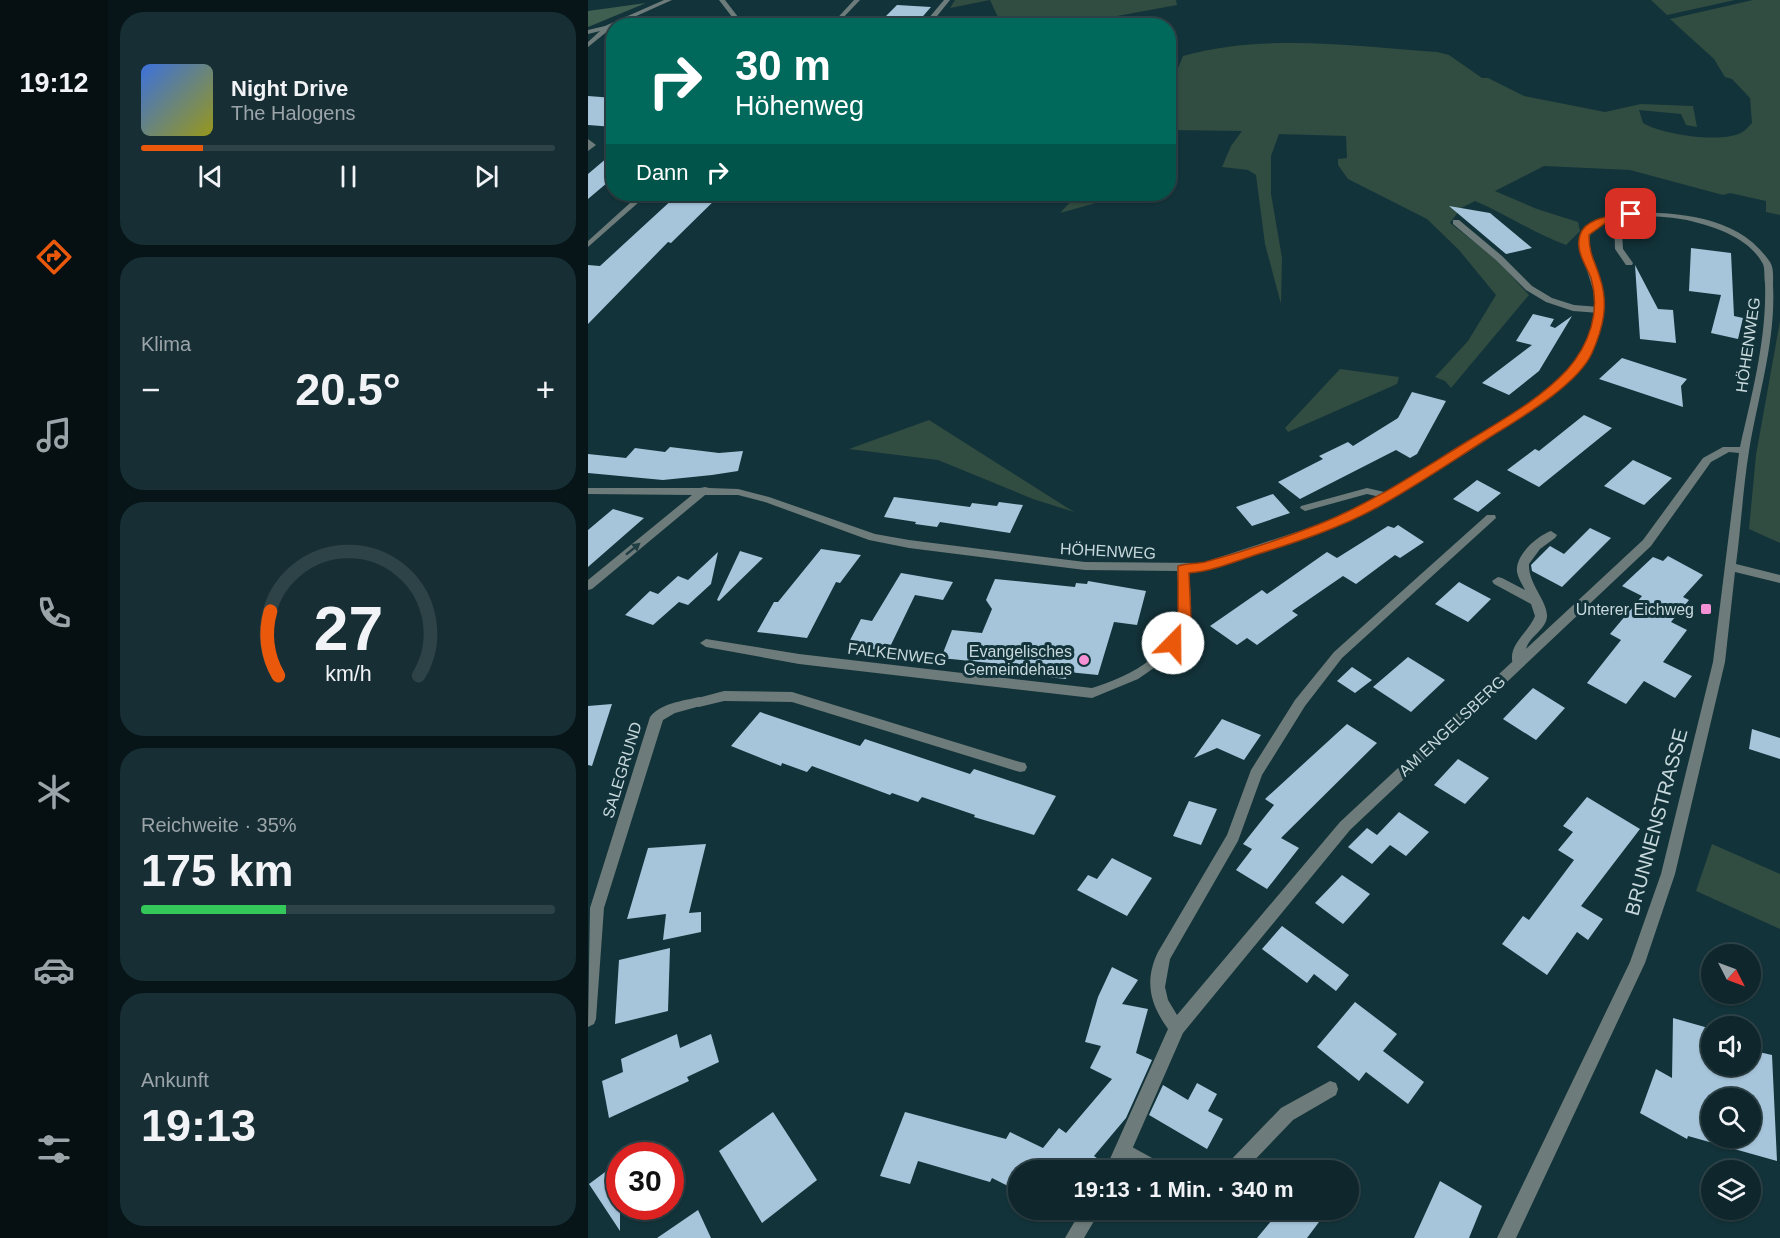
<!DOCTYPE html>
<html lang="de">
<meta charset="utf-8">
<style>
:root{--surface:#0e262c;--page:#172e34;--text:#f1f3f6;--muted:#9ba5a9;--line:#2e4348;--accent:#ea580c}
body{margin:0;font-family:Arial,sans-serif;background:var(--page);color:var(--text);height:100vh;display:flex;flex-direction:column;font-size:22px;white-space:nowrap}
*{box-sizing:border-box;margin:0}
p{font-size:20px;color:var(--muted)}
.icon{flex:none;width:33px;height:33px;fill:none;stroke:currentColor;stroke-width:2;stroke-linecap:round;stroke-linejoin:round}
.map{position:relative;flex:1;overflow:hidden}
.panel{display:flex;flex-direction:column;gap:12px;padding:12px;background:#081518;width:480px}
.panel>*{flex:none}
.guide{position:absolute;left:18px;top:18px;width:570px;height:183px;border-radius:24px;box-shadow:0 2px 4px #0004,0 0 0 2px var(--line);background:#00695c;color:#fff;overflow:hidden}
.needle{width:39px;rotate:132deg}
.fabs{position:absolute;left:1113px;top:944px;display:grid;gap:12px}
.fabs a{display:grid;place-items:center;width:60px;height:60px;border-radius:50%;background:var(--surface);box-shadow:0 2px 4px #0004,0 0 0 2px var(--line);font-size:30px}
.speed{position:absolute;left:18px;top:1142px;display:flex;gap:12px;font-size:30px;font-weight:700;text-align:center}
.speed>*{display:grid;place-content:center;width:78px;height:78px;border-radius:50%;background:var(--surface);box-shadow:0 2px 4px #0004,0 0 0 2px var(--line);line-height:1}
.speed .limit{border:9px solid #d22;background:#fff;color:#111}
.pin{position:absolute;display:grid;place-items:center;width:51px;height:51px;color:#fff;margin:-26px;border-radius:12px;box-shadow:0 3px 9px #0006}
.me{position:absolute;width:66px;margin:-33px;rotate:22deg;stroke-linejoin:round;filter:drop-shadow(0 0 4px #0008)}
.turn{display:flex;align-items:center;gap:21px;height:126px;padding:0 30px;font-size:27px}
.turn .icon{width:78px;height:78px;stroke-width:2.5}
.turn b{display:block;font-size:42px;line-height:51px}
.then{display:flex;align-items:center;height:57px;padding:0 30px;background:#0003;gap:12px;font-size:22px}
.big{font-size:45px;font-weight:700;line-height:1.1}
.panel .tile{flex:1;display:flex;flex-direction:column;justify-content:center;gap:9px;min-width:0;padding:0 21px;border-radius:24px;background:var(--page)}
.panel .dial{align-items:center;gap:0}
.dial svg{height:156px;overflow:visible;fill:none;stroke:var(--line);stroke-width:7;stroke-linecap:round;text-anchor:middle}
.dial text{fill:var(--text);stroke:none}
.song{display:flex;align-items:center;gap:18px}
.cover{width:72px;height:72px;border-radius:9px;background:linear-gradient(135deg,hsl(220 70% 55%),hsl(60 70% 35%))}
.played{height:6px;border-radius:3px;background:linear-gradient(90deg,var(--accent) 15%,var(--line) 15%)}
.keys{display:flex;justify-content:space-around;direction:ltr}
.heat{display:flex;justify-content:space-between;align-items:center;font-size:33px;direction:ltr}
.charge{height:9px;border-radius:4px;background:linear-gradient(90deg,#34c759 35%,var(--line) 0)}
.trip{position:absolute;left:420px;top:1160px;width:351px;height:60px;border-radius:30px;background:var(--surface);box-shadow:0 2px 4px #0004,0 0 0 2px var(--line);font-weight:700;line-height:60px;text-align:center}
main{display:flex;flex:1;min-height:0}
.dock{display:flex;flex-direction:column;width:108px;justify-content:space-around;align-items:center;background:#060f12;color:var(--muted)}
.dock .icon{width:42px;height:42px}
.dock .on{color:var(--accent)}
.dock b{font-size:27px;color:var(--text)}
.map>svg:first-child{display:block}
</style>
<main>
<nav class="dock">
<b>19:12</b>
<svg class="icon on" aria-label="directions" viewBox="0 0 24 24"><path d="M12 3l9 9-9 9-9-9zM9 14v-3h6M13 9l2 2-2 2"/></svg>
<svg class="icon" aria-label="music" viewBox="0 0 24 24"><path d="M9 18V5l10-2v13"/><circle cx="6" cy="18" r="3"/><circle cx="16" cy="16" r="3"/></svg>
<svg class="icon" aria-label="phone" viewBox="0 0 24 24"><path d="M5 4h4l2 5-3 2q2 4 5 5l2-3 5 2v4C11 20 4 13 5 4z"/></svg>
<svg class="icon" aria-label="climate" viewBox="0 0 24 24"><path d="M12 3v18M4 7l16 10M4 17L20 7"/></svg>
<svg class="icon" aria-label="car" viewBox="0 0 24 24"><path d="M5 17H2v-5l4-1 3-4h7l3 4 3 1v5h-3M9 17h6M6 11h13"/><circle cx="7" cy="17" r="2"/><circle cx="17" cy="17" r="2"/></svg>
<svg class="icon" aria-label="filters" viewBox="0 0 24 24"><path d="M4 7h16M4 17h16"/><circle cx="9" cy="7" r="2"/><circle cx="15" cy="17" r="2"/></svg>
</nav>
<section class="panel">
<div class="tile">
<div class="song"><i class="cover"></i><div><b>Night Drive</b><p>The Halogens</p></div></div>
<div class="played"></div>
<div class="keys"><svg class="icon" aria-label="previous" viewBox="0 0 24 24"><path d="M18 5L8 12l10 7zM5 5v14"/></svg><svg class="icon" aria-label="pause" viewBox="0 0 24 24"><path d="M8 5v14M16 5v14"/></svg><svg class="icon" aria-label="next" viewBox="0 0 24 24"><path d="M6 5l10 7-10 7zM19 5v14"/></svg></div>
</div>
<div class="tile"><p>Klima</p>
<div class="heat"><a>−</a><b class="big">20.5°</b><a>+</a></div>
</div>
<div class="tile dial"><svg viewBox="0 0 100 80">
<path d="M14 69A42 42 0 1 1 86 69"/>
<path d="M14 69A42 42 0 0 1 10 36" stroke="#ea580c"/>
<text x="50" y="56" font-size="32" font-weight="700">27</text>
<text x="50" y="72" font-size="11">km/h</text>
</svg></div>
<div class="tile"><p>Reichweite · 35%</p><b class="big">175 km</b><div class="charge"></div></div>
<div class="tile"><p>Ankunft</p><b class="big">19:13</b></div>
</section>
<div class="map">
<svg width="1192" height="1238" viewBox="0 0 1192 1238">
<rect width="100%" height="100%" fill="#13333a"/>
<path fill="#314c40" d="M367 0H588L589 5 480 25 414 26 402 0 362 8Z
M1063 0H1147L1079 15Z
M1165 0H1192V215L1178 212V201L1142 193 1135 195 1042 170 956 166 907 191 949 209 990 222 992 231 978 245C947 234 918 214 887 201L873 208 862 223 906 257 941 295 863 388 857 381 847 377 880 341 908 295 871 250 839 219 760 179 750 165V159L759 158 758 136 691 134 683 156V194L694 258 693 304 677 244 668 175 660 170 634 167 643 146 654 131 581 130 580 93 595 56C676 33 767 46 849 52L861 55 894 78H900L936 96 1017 112 1053 104 1105 106 1109 127 1098 125 1093 114 1051 110 1055 123C1075 135 1132 143 1153 133 1157 131 1161 126 1164 123L1162 98 1144 79 1137 77 1126 59 1082 19Z
M490 194H525L522 199 472 213Z
M1192 321V543L1161 529 1168 455Z
M752 369 811 377 809 384 700 432 697 428Z
M341 420 486 512 445 499 350 460 261 449Z
M1124 844 1192 874V929L1108 891Z"/>
<path fill="#3f6051" d="M58 3 0 27V11Z"/>
<path fill="#a6c5db" fill-rule="evenodd" d="M309 5 343 7 329 23 293 21Z
M0 96 26 98V127L0 125Z
M26 152V177L0 199V174Z
M95 194H133L83 243 80 242 0 324V265L12 266 87 197Z
M861 206 902 213 944 248 918 254Z
M1103 248 1143 253 1146 316 1155 318 1150 339 1123 333 1133 295 1101 291Z
M1047 265 1070 309 1085 310 1088 343 1052 339Z
M945 314 966 319 962 326 967 328 984 316 951 371 921 395 894 383 944 345 928 341Z
M1034 358 1099 379 1093 386 1095 407 1011 379Z
M824 392 858 401 829 454 822 458 808 450 712 499 690 482 735 459 731 456 760 442 765 446 810 418Z
M996 415 1024 428 951 487 919 470 947 449 951 451Z
M82 447 131 453 155 451 150 471 124 475 75 480 0 473V454L38 458 47 448 77 452Z
M1045 460 1084 478 1056 505 1016 486Z
M889 480 913 493 890 512 865 499Z
M685 494 702 513 664 526 648 507Z
M306 497 382 507 384 503 409 506 411 502 435 505 422 533 352 522 349 527 327 524 328 522 296 517Z
M25 509 56 518 0 567V530Z
M810 525 836 542 812 558 807 555 768 584 755 576 704 611 710 615 669 645 659 638 649 645 622 626 674 590 679 594 739 552 749 558 800 526 806 528Z
M1002 528 1023 538 974 587 944 571 943 565 962 546 976 554Z
M233 549 273 555 252 583 248 582 219 638 169 632 186 602H190Z
M152 551 175 558 131 601 129 600Z
M130 552 123 584 100 605 91 602 65 625 37 615 62 591 70 594 90 576 100 580Z
M1080 556 1115 575 1095 597 1101 600 1083 622 1099 630 1075 662 1104 676 1087 698 1056 681 1038 704 999 683 1033 640 1022 634 1054 596 1034 586 1065 557 1075 561Z
M313 573 365 582 355 600 327 595 300 651 259 646 273 619 284 621Z
M407 579 487 587 488 583 499 584 500 581 558 591 549 625 526 622 510 675 480 672 478 679 451 676 453 668 353 658 364 630 394 633 404 609 398 600Z
M871 582 903 599 880 622 847 604Z
M820 657 857 680 823 712 785 687Z
M764 667 784 680 767 693 749 681Z
M945 688 977 708 948 740 915 719Z
M24 704 4 766 0 765V706Z
M172 712 272 746 277 739 382 774 386 769 468 796 446 835 386 817 387 815 334 797 330 802 304 793 302 795 224 766 219 772 194 763 193 766 143 746Z
M634 719 673 735 656 760 629 748 606 758Z
M759 724 789 743 693 838 711 848 679 889 648 870 664 849 655 844 686 805 677 799Z
M1164 729 1192 738V759L1161 749Z
M870 759 901 778 877 804 846 785Z
M999 797 1052 829 993 906 1015 919 1000 940 989 932 959 975 914 944 935 916 941 920 986 860 970 850 985 832 975 826Z
M601 801 629 809 613 845 585 836Z
M811 812 841 832 818 856 802 845 784 864 760 847 779 828 789 835Z
M118 844 101 913 113 912V932L75 940 78 914 39 919 60 848Z
M524 858 564 878 539 916 489 890 500 875 509 879Z
M754 875 782 894 755 924 727 903Z
M694 926 761 975 748 991 726 974 719 983 674 949Z
M82 948 80 1011 27 1024 31 960Z
M524 967 550 980 534 1004 560 1009 548 1053 564 1060 538 1118 506 1156 517 1164 515 1170H470L456 1159 449 1170H430V1191L404 1178 402 1182 330 1161 322 1184 292 1176 317 1112 418 1139 422 1132 455 1148 471 1128 478 1133 524 1079 502 1068 513 1046 497 1042 510 997Z
M767 1002 809 1034 795 1051 836 1082 820 1104 778 1072 771 1081 729 1047Z
M1085 1018 1124 1029V1065H1162V1050L1184 1055 1189 1161 1100 1136 1099 1139 1052 1113 1068 1069 1084 1078ZM1124 1098H1162V1137L1124 1138Z
M89 1034 92 1048 123 1034 131 1062 99 1077 101 1081 21 1118 14 1081 35 1072 33 1059Z
M609 1083 629 1094 620 1111 635 1119 619 1149 561 1115 575 1085 600 1100Z
M185 1112 229 1180 174 1223 131 1151Z
M32 1161V1231L1 1184Z
M852 1181 894 1206 881 1238H826Z
M693 1209H724L734 1218 719 1238H669Z
M110 1210 123 1238H69Z"/>
<g fill="none" stroke-linecap="round" stroke-linejoin="round">
<path fill="#6d7c7a" fill-rule="evenodd" d="M356 0H362L341 26H334Z
M1026 214 1033 216 1035 249 1045 263 1044 265H1038L1027 249Z
M865 220H871L914 256 944 286 964 298 986 305 1011 307 1015 310 1011 313 985 311 958 302 938 290 908 260 865 224Z
M779 488 805 494 806 496 801 499 779 494 717 511 712 508 713 506Z
M963 531 969 535 967 538 952 549 941 564C940 584 960 601 959 617 958 628 945 635 940 644 936 651 938 660 934 667H926C917 646 940 634 947 616L943 604 906 584 904 581 910 577 914 578 937 590C934 584 930 578 929 572 927 555 949 536 963 531Z
M136 691 204 692 432 762 437 763 439 767 437 771 432 772 204 702 136 701 111 707 106 705 105 702 106 699Z
M742 1081 748 1083 750 1089 748 1095 705 1120 657 1170H636L639 1164 693 1108Z
M535 1142 575 1164 578 1170C560 1170 534 1170 526 1151L529 1145Z"/>
<path fill="#6d7c7a" fill-rule="evenodd" d="M76 0H84L26 26 0 47V42L12 31 0 34V30L17 26Z
M131 0H137L157 26H151Z
M266 0H272L253 20 333 26 250 23 248 26H242Z
M0 139 8 145 0 151Z
M52 194H60L0 247V241Z
M1043 212C1094 213 1151 216 1182 262 1186 268 1185 278 1185 285 1188 341 1170 396 1161 451 1155 488 1153 527 1148 564L1192 575V583L1147 572 1137 662 1087 874 1057 963 928 1238H909L1042 962 1073 874 1125 662 1151 453 1141 452 1123 462 1063 546 762 830 595 1033 535 1170H517L580 1029C562 1004 556 981 570 952L639 835 663 770 707 700 746 652 899 515H907L908 518 754 658 717 706 674 775 650 841 582 959 577 987 580 1000 589 1015 752 822 1055 540 1115 458 1135 447H1152C1164 394 1179 338 1177 283 1176 277 1177 269 1175 264 1161 238 1130 228 1103 221 1079 215 1032 213 1010 227 986 241 1015 280 1016 301 1017 319 1011 341 1002 356 982 388 938 414 907 434 852 469 798 507 737 531 699 546 658 557 619 570L601 571 603 602 602 621 597 635 587 650 576 661 550 679 504 698 211 664 118 647 112 643 118 639 211 654 504 688C537 678 579 658 590 622 594 606 590 587 589 571L497 570 321 548 281 540 177 502 150 495H117L4 589 0 590V580L104 495 0 494V488H112L117 487 121 488 150 489 181 497 287 534 321 540 497 562 614 563 730 525 797 494 933 409 968 383 994 354 1007 321 1008 299 991 245 993 235 1004 223Z
M111 697 116 699 117 702 116 705 87 713 75 720 16 908 8 1019 6 1024 0 1027 2 908 62 717C73 703 95 701 111 697Z
M494 1209H513L496 1238H477Z"/>
</g>
<defs><path id="oneway-solid" d="M-6-.8H1V-3.2L6.5 0L1 3.2V.8H-6Z" transform="scale(1.5)"/></defs>
<use fill="#203e44" href="#oneway-solid" transform="translate(45 549) rotate(-39)"/>
<path fill="#ea580c" stroke="#983908" stroke-width="1.5" d="M1043 211 1047 212V216L1019 222 1001 235C1001 255 1007 261 1012 278 1021 305 1015 328 1004 353 989 386 929 420 899 439 863 462 828 486 790 507 752 528 709 542 667 555 646 562 624 571 601 573L603 619 590 646H581L578 643 590 619V566C599 563 608 564 617 562 654 552 693 539 729 525 783 504 831 471 880 441 914 420 951 400 979 370 1001 345 1013 312 1003 278 998 265 987 251 992 235 997 217 1029 215 1043 211Z"/>
<g fill="#f491d4" stroke="#13333a" stroke-width="2">
<rect x="1112" y="603" width="12" height="12" rx="3"/>
<circle cx="496" cy="660" r="6"/>
</g>
<g text-anchor="middle" dominant-baseline="central" stroke-width="6" stroke-linejoin="round" paint-order="stroke">
<g font-size="16" fill="#c7d9dd" stroke="#13333a">
<text transform="translate(1160 345) rotate(-82)">HÖHENWEG</text>
<text transform="translate(520 551) rotate(3)">HÖHENWEG</text>
<text transform="translate(309 654) rotate(7)">FALKENWEG</text>
<text transform="translate(864 726) rotate(-43)">AM ENGELSBERG</text>
<text transform="translate(34 770) rotate(-73)">SALEGRUND</text>
</g>
<g font-size="16" fill="#c7d9dd" stroke="#13333a" text-anchor="end">
<text x="1106" y="609">Unterer Eichweg</text>
<text x="484" y="651">Evangelisches<tspan x="484" dy="18">Gemeindehaus</tspan></text>
</g>
<g font-size="20" fill="#c7d9dd" stroke="#13333a">
<text transform="translate(1068 822) rotate(-75)">BRUNNENSTRASSE</text>
</g>
</g>
</svg>
<div class="fabs">
<a><svg class="needle" viewBox="-14 -14 28 28"><path d="M0-13l5 13h-10z" fill="#e53935"/><path d="M0 13l5-13h-10z" fill="#9ba5a9"/></svg></a>
<a><svg class="icon" aria-label="sound" viewBox="0 0 24 24"><path d="M4 9h4l5-4v14l-5-4H4zM17 9q2 3 0 6"/></svg></a>
<a><svg class="icon" aria-label="search" viewBox="0 0 24 24"><circle cx="10" cy="10" r="6"/><path d="M15 15l6 6"/></svg></a>
<a><svg class="icon" aria-label="layers" viewBox="0 0 24 24"><path d="M12 4l9 5-9 5-9-5zM3 14l9 5 9-5"/></svg></a>
</div>
<div class="speed"><div class="limit">30</div></div>
<div class="pin" style="left:1043px;top:214px;background:#d93025"><svg class="icon" aria-label="arrive" viewBox="0 0 24 24"><path d="M6 21V4h12l-3 4 3 4H6"/></svg></div>
<svg class="me" style="left:585px;top:643px" viewBox="-20 -20 40 40"><circle r="19" fill="#fff"/><path d="M0-13L10 11 0 6-10 11z" fill="#ea580c"/></svg>
<div class="trip">19:13 · 1 Min. · 340 m</div>
<div class="guide">
<div class="turn"><svg class="icon" aria-label="right" viewBox="0 0 24 24"><path d="M7 20v-9h11M14 6l5 5-5 5"/></svg><div><b>30 m</b>Höhenweg</div></div>
<div class="then">Dann<svg class="icon" aria-label="right" viewBox="0 0 24 24"><path d="M7 20v-9h11M14 6l5 5-5 5"/></svg></div>
</div>
</div>
</main>
